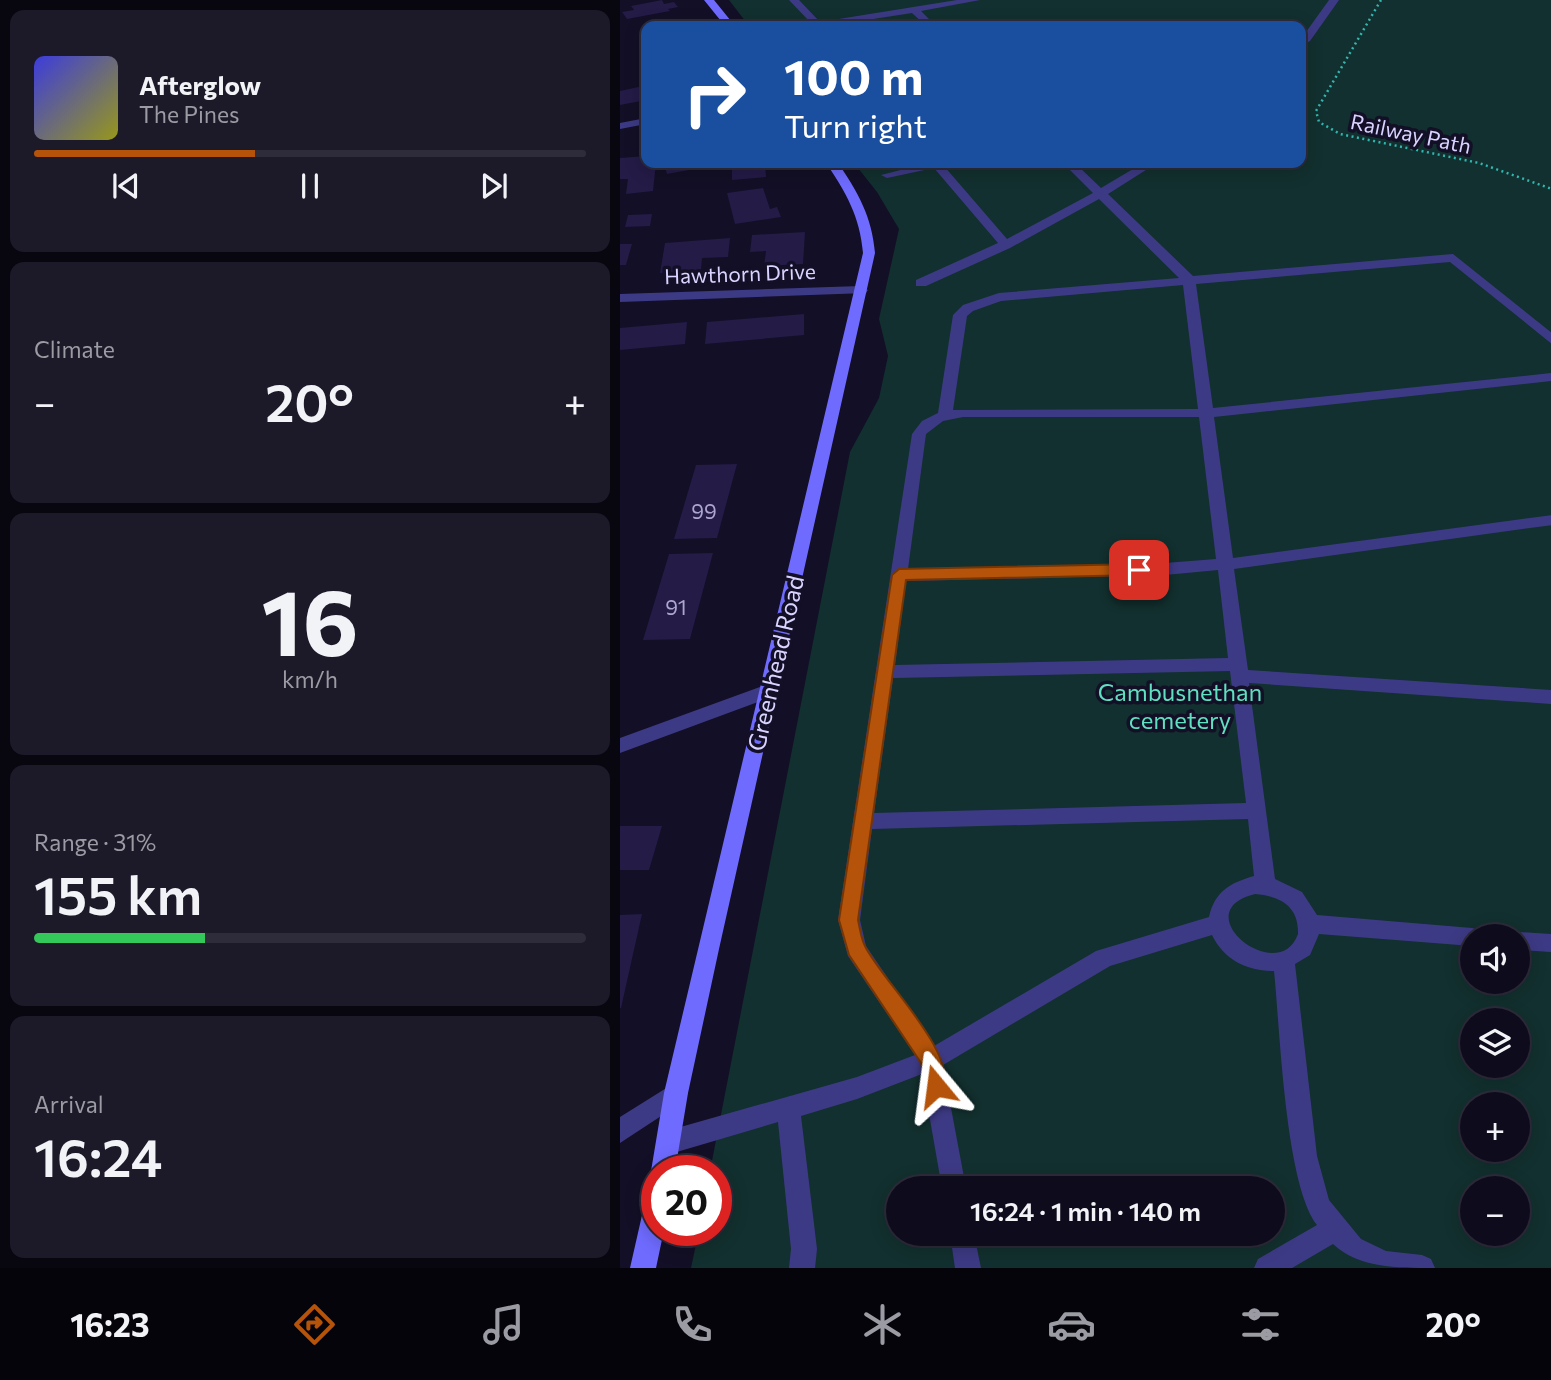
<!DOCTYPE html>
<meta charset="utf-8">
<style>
:root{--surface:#0e0b1c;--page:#1c1929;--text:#f1f3f6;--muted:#9b9ba3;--line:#2e2b3b;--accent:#b45309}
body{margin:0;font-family:Commissioner,sans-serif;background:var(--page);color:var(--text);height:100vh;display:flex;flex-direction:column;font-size:26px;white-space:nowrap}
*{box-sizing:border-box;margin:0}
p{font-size:23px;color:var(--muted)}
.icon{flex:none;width:38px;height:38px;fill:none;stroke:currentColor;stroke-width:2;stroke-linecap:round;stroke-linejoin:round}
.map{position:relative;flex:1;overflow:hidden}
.sheet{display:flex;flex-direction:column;gap:10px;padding:10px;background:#08060f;width:620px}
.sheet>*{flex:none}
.hud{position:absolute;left:21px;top:21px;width:665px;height:147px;border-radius:14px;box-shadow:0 4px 18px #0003,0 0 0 2px var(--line);background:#1a4fa0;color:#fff;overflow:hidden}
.controls{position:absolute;left:840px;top:924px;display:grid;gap:14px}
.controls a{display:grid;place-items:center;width:70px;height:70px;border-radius:50%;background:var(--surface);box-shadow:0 4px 18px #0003,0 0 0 2px var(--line);font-size:35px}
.speed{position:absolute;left:21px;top:1155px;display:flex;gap:14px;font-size:35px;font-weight:700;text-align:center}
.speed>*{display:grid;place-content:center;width:91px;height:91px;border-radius:50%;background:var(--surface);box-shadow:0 4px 18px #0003,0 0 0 2px var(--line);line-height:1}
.speed .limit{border:10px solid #d22;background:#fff;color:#111}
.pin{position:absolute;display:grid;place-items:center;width:60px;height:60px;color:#fff;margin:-30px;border-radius:14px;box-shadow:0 4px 10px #0006}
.me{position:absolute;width:77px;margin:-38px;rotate:344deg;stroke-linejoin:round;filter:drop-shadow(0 0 5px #0008)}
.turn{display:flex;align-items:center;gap:24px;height:147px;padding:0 28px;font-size:32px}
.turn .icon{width:91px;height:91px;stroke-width:2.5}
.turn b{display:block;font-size:49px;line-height:60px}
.big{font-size:52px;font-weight:600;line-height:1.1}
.sheet .card{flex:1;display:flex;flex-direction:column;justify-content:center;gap:10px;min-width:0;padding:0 24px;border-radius:14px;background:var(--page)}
.sheet .dial{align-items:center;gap:0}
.dial b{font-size:91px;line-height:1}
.song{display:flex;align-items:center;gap:21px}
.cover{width:84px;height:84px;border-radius:10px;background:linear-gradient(135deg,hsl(240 70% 55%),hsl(60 70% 35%))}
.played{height:7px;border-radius:4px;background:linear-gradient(90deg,var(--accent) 40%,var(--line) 40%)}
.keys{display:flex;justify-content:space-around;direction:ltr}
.heat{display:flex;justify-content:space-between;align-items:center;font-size:38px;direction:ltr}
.charge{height:10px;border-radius:5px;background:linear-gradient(90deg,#34c759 31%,var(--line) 0)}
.trip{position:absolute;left:266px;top:1176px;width:399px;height:70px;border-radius:35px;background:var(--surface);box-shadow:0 4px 18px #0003,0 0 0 2px var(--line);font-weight:600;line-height:70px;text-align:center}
.tabs{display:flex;height:112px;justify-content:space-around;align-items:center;background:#06040b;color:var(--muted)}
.tabs .icon{width:49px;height:49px}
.tabs .current{color:var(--accent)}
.tabs b{font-size:32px;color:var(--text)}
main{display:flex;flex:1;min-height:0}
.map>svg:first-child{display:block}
</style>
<main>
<section class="sheet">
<div class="card">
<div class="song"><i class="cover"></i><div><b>Afterglow</b><p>The Pines</p></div></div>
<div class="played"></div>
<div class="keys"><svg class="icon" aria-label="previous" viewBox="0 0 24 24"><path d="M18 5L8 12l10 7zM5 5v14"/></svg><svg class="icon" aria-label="pause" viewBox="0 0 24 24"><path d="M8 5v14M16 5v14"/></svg><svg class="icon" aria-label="next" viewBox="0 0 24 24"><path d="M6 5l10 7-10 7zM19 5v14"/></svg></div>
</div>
<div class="card"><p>Climate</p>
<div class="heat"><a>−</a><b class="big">20°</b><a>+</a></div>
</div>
<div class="card dial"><b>16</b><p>km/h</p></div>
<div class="card"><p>Range · 31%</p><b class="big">155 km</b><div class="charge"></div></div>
<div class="card"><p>Arrival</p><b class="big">16:24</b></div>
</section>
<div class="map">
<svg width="932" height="1268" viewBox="0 0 932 1268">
<rect width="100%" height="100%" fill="#130f26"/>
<path fill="#12302f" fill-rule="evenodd" d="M109 0H931V1268H71L79 1230H96V1171H90L230 452 259 398 268 356 259 319 279 229 257 192 234 163H681V26H129ZM852 936H898V982H852ZM852 1020H898V1066H852ZM852 1104H898V1150H852ZM278 1188H653V1234H278ZM852 1188H898V1234H852Z"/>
<path fill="#241b47" d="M42 0 44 4 54 2 58 7 48 9 50 11 7 19 2 12 14 10 11 6Z
M23 86 26 100 0 105V91Z
M26 156V163H36L33 191 6 194 8 179H0V158Z
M67 163 69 170 47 174 44 164Z
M145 163 146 177 112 180V166Z
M143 188 150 209 157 207 161 217 115 224 107 193Z
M32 214 30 226 5 227 8 215Z
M185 232 183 264 144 266 146 251 130 252 132 235Z
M110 238 108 257 82 258 81 270 40 273 45 243Z
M0 244H12L6 265H0Z
M184 314V335L85 344 87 322Z
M67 322 65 344 0 350V328Z
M117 464 97 538 54 539 76 465Z
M93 553 70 639 23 640 49 554Z
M0 826H42L29 870H0Z
M22 914 1 1008H0V915Z"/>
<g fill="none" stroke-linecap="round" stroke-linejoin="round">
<path stroke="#2fb8b0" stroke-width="2.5" stroke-dasharray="2 3.5" stroke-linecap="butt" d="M761 0 696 111 699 122 720 134 859 163 932 189"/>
<path fill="#3d3a85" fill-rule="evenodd" d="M169 0H179L200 22 337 0H360L301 11 316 26H306L292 13 208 26H186L191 23Z
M709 0H719L690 41 681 46V39Z
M308 163H329L324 166 387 239 473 193 443 163H455L481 188 523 163H537L488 194 573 276 833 254 932 333V344L830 262 576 284 593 408 932 373V381L594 417 613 558 932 515V525L614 569 628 670 932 690V704L629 683 655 879 682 892 697 915 852 928 860 930 862 936H852V946L699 934 690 955 675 964 697 1156 709 1200 741 1239 766 1251 802 1255 811 1259 815 1268C776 1268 739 1268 713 1244L672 1268H634L638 1259 697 1225C665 1184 660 1028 654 971 627 971 604 960 592 935L490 966 323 1065 346 1188H322L302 1074 237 1099 181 1116 197 1249 195 1268H169L171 1249 158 1122 50 1154 42 1150 38 1142 42 1134 50 1130 237 1077 295 1055 228 956 218 920 292 434 302 421 318 413 333 315 343 305 379 293 559 278 479 199 390 248 306 286H296V280L378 243 314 168 267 178 261 175ZM563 285 578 409 333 410 347 316 353 311 381 301ZM343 417H579L596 559 545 563 288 569 306 434 323 421ZM598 570 608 658 275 665 286 581 545 575ZM610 671 626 803 254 813 273 678ZM628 819 634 876C610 883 595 891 589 917L476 951 314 1046 246 946 240 920 252 829ZM635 894C660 896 679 906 678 934 659 988 563 912 635 894Z
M898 932 932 934V952L898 950V936H890Z
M330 1234H354L361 1268H335Z"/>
<path fill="#3d3a85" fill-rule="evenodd" d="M26 118V124L0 129V123Z
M241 286 248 290 246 293 0 302V294Z
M148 684 154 686 157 691 154 696 0 753V738Z
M56 1082 64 1085 68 1093 64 1101 0 1143V1117Z"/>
<path fill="#6f6bff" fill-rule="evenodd" d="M84 0H94L115 26H105Z
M206 163H218C238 192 252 217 255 253L99 949 68 1093 55 1171H37V1181L31 1171 44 1093 243 253C240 217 226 192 206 163Z
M37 1190V1230H44L36 1268H10L25 1202 28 1193Z"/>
</g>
<path fill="#b45309" stroke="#753606" stroke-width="2" d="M519 564 526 570 519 575 286 580 238 920C240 928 241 939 245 946 262 981 340 1054 323 1093L316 1096 308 1093 301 1063 229 955 219 920 272 575 279 569Z"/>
<g text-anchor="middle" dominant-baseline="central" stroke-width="7" stroke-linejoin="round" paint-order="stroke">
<g font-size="21" fill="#d9d4ff" stroke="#130f26">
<text transform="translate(791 133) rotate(12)">Railway Path</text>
<text transform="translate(120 273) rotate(-2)">Hawthorn Drive</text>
</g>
<g font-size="21" fill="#aca6d1">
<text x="84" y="510">99</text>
<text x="56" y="606">91</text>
</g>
<g font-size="24" fill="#d9d4ff" stroke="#130f26">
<text transform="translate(155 663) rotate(-77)">Greenhead Road</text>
</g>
<g font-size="24" fill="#5fe0c0" stroke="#130f26">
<text x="560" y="691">Cambusnethan<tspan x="560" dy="28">cemetery</tspan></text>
</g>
</g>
</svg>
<div class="controls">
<a><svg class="icon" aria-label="sound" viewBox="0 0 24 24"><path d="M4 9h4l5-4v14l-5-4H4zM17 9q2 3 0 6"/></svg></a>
<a><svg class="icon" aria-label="layers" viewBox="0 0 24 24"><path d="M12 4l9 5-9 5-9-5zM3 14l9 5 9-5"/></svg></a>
<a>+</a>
<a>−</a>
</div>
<div class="speed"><div class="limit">20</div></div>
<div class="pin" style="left:519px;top:570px;background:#d93025"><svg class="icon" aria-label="arrive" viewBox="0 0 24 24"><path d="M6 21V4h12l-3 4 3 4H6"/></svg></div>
<svg class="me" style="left:316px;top:1086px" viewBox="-20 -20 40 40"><path d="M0-17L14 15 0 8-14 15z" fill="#b45309" stroke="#fff" stroke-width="4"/></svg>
<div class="trip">16:24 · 1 min · 140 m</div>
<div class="hud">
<div class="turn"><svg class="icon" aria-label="right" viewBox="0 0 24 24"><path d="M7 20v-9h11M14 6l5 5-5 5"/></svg><div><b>100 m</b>Turn right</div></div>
</div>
</div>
</main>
<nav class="tabs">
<b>16:23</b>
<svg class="icon current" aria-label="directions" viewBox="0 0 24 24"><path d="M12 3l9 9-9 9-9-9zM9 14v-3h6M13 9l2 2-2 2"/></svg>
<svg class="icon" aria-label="music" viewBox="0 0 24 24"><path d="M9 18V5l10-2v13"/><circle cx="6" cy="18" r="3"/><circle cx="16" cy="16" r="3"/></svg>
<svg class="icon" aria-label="phone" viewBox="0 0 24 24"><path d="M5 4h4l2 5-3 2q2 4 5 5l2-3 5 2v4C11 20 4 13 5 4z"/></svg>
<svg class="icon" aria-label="climate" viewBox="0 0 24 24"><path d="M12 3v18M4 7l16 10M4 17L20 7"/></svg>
<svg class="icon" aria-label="car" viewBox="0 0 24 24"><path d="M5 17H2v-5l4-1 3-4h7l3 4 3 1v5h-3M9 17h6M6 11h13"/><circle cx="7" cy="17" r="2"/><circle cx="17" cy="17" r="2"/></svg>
<svg class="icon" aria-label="filters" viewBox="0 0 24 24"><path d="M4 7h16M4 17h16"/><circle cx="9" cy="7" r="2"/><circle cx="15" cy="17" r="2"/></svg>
<b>20°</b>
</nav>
